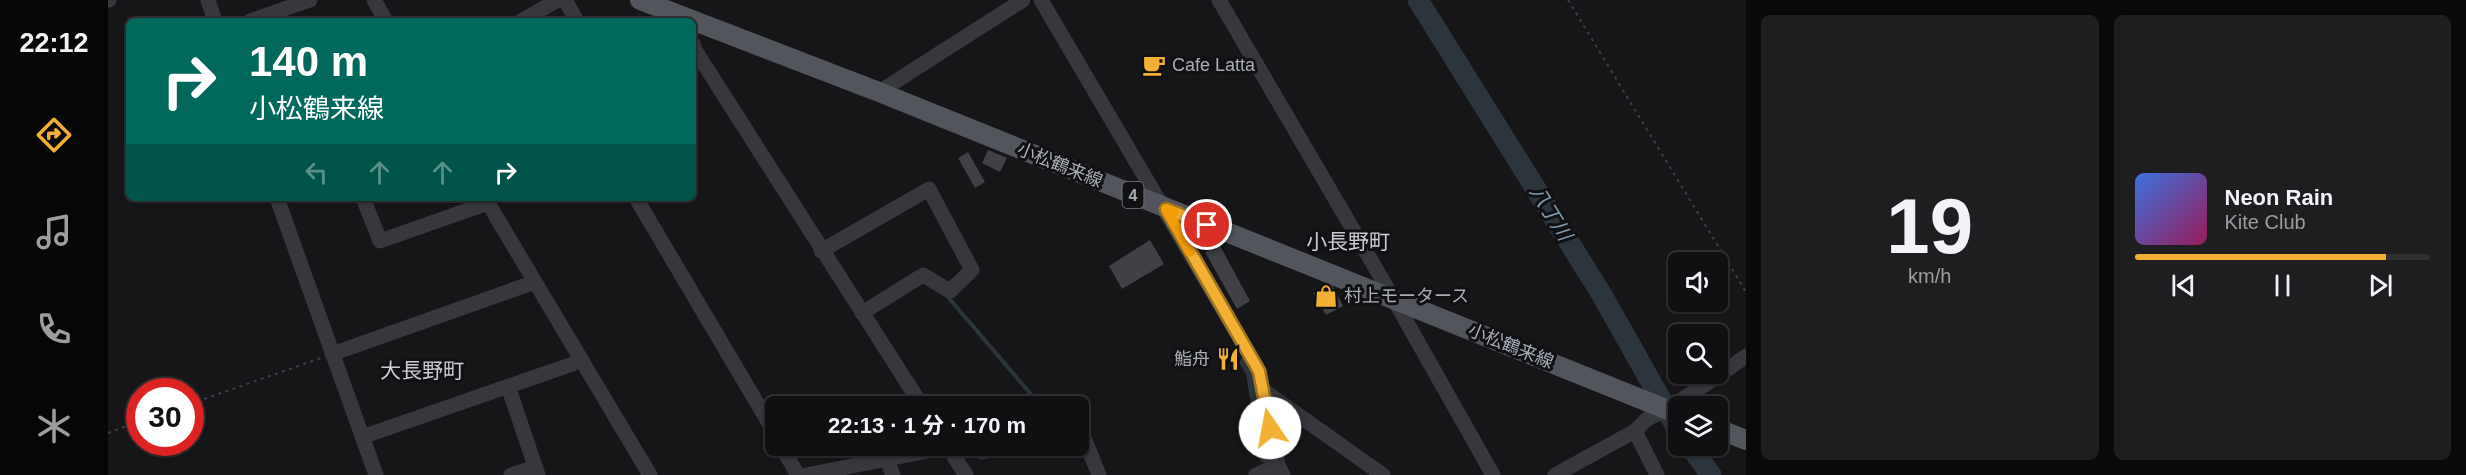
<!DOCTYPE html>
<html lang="ja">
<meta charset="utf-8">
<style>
:root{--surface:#101012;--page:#1e1e20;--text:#f1f3f6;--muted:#9c9d9f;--line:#303032;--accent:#f2b134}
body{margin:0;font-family:Arial,"Noto Sans JP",sans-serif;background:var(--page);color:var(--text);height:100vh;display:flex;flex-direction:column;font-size:22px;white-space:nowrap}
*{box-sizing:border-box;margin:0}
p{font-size:20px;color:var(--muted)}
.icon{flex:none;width:33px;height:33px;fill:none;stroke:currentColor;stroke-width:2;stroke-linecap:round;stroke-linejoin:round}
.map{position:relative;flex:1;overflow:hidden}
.details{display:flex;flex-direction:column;gap:15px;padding:15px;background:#09090a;width:720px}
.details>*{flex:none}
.hud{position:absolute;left:18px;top:18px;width:570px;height:183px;border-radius:9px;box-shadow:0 2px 4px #0004,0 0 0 2px var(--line);background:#00695c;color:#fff;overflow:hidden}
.fabs{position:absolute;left:1560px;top:252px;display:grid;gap:12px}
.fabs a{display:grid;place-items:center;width:60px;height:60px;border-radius:9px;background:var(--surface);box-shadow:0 2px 4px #0004,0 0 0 2px var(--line);font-size:30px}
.speed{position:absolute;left:18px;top:378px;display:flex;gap:12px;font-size:30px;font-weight:700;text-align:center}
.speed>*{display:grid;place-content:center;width:78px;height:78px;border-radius:50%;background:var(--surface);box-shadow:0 2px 4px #0004,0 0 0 2px var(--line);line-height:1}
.speed .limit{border:9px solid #d22;background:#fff;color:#111}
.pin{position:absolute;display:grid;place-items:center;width:51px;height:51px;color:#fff;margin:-26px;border:3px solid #fff;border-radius:50%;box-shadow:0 2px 6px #0007}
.me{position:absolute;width:66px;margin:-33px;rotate:348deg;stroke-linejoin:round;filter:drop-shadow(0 0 4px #0008)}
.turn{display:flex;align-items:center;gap:21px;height:126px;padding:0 24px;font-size:27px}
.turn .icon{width:78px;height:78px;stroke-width:2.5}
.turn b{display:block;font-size:42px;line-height:51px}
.lanes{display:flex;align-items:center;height:57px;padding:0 24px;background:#0003;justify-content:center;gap:30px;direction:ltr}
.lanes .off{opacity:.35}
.details .widget{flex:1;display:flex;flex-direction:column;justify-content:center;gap:9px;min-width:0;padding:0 21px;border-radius:9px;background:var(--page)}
.details .dial{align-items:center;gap:0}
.dial b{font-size:78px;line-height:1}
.song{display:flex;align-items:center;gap:18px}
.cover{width:72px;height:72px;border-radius:9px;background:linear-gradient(135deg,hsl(220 70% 55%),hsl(330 70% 35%))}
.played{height:6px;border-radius:3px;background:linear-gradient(90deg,var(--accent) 85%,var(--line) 85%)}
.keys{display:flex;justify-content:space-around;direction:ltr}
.details .tiles{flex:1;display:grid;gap:15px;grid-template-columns:repeat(2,1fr)}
.trip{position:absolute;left:657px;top:396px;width:324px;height:60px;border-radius:9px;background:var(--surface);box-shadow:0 2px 4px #0004,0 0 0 2px var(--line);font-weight:700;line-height:60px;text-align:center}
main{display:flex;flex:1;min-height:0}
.dock{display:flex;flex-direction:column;width:108px;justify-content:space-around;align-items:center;background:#060607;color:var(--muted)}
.dock .icon{width:42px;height:42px}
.dock .selected{color:var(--accent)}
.dock b{font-size:27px;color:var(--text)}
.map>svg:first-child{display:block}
</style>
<main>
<nav class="dock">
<b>22:12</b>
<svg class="icon selected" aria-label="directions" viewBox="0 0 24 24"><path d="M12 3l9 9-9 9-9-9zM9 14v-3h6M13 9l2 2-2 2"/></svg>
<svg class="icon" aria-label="music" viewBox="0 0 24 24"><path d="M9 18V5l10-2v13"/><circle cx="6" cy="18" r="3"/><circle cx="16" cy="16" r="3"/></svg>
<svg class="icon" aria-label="phone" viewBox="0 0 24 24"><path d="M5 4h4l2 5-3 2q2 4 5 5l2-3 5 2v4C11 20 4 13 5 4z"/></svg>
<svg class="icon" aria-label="climate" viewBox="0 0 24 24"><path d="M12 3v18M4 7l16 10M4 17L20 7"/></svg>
</nav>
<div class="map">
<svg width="1638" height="475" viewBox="0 0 1638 475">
<rect width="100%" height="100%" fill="#161618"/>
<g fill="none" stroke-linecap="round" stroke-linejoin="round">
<path stroke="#2c353c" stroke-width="4" d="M840 297 927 399 946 406"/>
<path stroke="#2c353c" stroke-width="12" d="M1138 362 1144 373 1157 457"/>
<path stroke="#2c353c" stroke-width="21" d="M1310 0 1494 295 1570 430
M1582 446 1603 475"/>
</g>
<path fill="#404145" d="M880 150 899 158 892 172 874 163Z
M860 152 877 182 867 188 850 158Z
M1042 240 1056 264 1014 289 1001 266Z
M1111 244 1142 301 1129 309 1097 252Z
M1223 283 1235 306 1218 315 1205 293Z"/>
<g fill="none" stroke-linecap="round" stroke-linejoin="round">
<path stroke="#3d3f44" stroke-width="2" stroke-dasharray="3 4.5" stroke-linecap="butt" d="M1460 0 1638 292
M82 404 213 358
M0 433 32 421"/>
<path stroke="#37383d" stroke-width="15" d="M0 0H1
M100 0 107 21
M266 0 278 21
M457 0 469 21
M933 0 1151 371 1170 465 1175 475
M1111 0 1285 298 1385 475
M142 21 202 0
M413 21 450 0
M585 43 587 50 814 406
M771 92 915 0
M169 198 268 475
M255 198 272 241 380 203
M377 198 542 475
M528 198 668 435
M713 251 821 189 864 270 842 291 815 275 754 313
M224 354 427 282
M400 386 430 475
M1155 390 1275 475
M970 423 991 475
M1527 431 1549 475
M254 437 473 361
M673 446 690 475
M839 446 858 475
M874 452 896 446
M778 458 785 475
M403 475 427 467
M698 475 840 447
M1148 475 1170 465
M1447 475 1527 431 1539 419 1559 409 1606 379 1638 356"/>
<path stroke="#53555c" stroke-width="20" d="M532 0 771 92 1570 414
M1610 429 1638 440"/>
</g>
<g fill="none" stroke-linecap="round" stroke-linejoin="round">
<g stroke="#9d7322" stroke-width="15">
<path id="route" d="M1099 225 1058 209 1151 371 1162 428"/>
</g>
<use href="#route" stroke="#f2b134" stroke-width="10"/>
<path stroke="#f59e0b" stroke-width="10" d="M1066 212 1058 209 1082 252"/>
</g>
<defs>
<g id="cafe-bare" transform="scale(1.8)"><path d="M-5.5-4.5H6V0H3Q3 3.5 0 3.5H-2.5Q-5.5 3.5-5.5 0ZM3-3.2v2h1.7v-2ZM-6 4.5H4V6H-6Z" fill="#f2b134" stroke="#111113" stroke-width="2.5" paint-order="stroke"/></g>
<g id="shop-bare" transform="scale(1.8)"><path d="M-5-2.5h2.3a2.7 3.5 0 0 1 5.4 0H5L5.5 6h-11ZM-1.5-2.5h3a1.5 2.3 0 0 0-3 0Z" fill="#f2b134" stroke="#111113" stroke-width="2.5" paint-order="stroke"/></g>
<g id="restaurant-bare" transform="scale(1.8)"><path d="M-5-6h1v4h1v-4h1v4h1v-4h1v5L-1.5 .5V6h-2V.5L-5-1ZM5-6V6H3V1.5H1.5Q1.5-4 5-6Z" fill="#f2b134" stroke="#111113" stroke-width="2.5" paint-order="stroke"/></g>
</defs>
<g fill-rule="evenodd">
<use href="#cafe-bare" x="1046" y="65"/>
<use href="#shop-bare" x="1218" y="296"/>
<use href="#restaurant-bare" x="1120" y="359"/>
</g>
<g text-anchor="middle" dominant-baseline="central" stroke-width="6" stroke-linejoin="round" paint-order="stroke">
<rect fill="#111113" stroke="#7b7e86" stroke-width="1.5" x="1014.5" y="182" width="21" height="26" rx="4.5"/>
<g font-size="16" font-weight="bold" fill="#a8adb8">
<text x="1025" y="195">4</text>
</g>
<g font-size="18" fill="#a8adb8" stroke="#111113" text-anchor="start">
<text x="1064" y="65">Cafe Latta</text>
<text x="1236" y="296">村上モータース</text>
<text x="1102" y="359" text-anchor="end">鮨舟</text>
</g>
<g font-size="18" fill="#a8adb8" stroke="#111113">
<text transform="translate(952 165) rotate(22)">小松鶴来線</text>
<text transform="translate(1403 346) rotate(22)">小松鶴来線</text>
</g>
<g font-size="20" font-style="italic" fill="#7f9bb3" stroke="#111113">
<text transform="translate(1443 213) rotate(58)">八丁川</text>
</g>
<g font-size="21" fill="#c9ccd4" stroke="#111113">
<text x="1240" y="241">小長野町</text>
<text x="314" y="370">大長野町</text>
</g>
</g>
</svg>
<div class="fabs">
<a><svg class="icon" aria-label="sound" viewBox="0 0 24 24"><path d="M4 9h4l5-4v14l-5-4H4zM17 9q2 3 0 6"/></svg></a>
<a><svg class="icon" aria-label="search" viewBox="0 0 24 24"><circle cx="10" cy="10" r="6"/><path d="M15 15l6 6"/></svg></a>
<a><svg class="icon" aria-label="layers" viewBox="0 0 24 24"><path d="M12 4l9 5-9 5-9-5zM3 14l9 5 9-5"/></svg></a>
</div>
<div class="speed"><div class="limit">30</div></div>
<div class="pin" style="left:1099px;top:225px;background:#d93025"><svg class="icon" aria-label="arrive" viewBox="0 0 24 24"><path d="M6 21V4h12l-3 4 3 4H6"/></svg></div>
<svg class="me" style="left:1162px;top:428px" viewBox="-20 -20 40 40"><circle r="19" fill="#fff"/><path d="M0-13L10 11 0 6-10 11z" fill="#f2b134"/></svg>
<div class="trip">22:13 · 1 分 · 170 m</div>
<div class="hud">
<div class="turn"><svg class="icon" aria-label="right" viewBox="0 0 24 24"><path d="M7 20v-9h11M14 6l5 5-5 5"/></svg><div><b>140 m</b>小松鶴来線</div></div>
<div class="lanes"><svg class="icon off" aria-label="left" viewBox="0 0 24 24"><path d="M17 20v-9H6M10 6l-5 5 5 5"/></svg><svg class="icon off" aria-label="ahead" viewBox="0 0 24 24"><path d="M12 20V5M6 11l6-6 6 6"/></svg><svg class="icon off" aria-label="ahead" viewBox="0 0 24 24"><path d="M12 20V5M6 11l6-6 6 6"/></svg><svg class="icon" aria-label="right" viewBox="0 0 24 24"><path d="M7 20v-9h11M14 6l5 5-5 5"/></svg></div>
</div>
</div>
<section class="details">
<div class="tiles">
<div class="widget dial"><b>19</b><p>km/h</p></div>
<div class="widget">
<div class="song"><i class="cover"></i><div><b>Neon Rain</b><p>Kite Club</p></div></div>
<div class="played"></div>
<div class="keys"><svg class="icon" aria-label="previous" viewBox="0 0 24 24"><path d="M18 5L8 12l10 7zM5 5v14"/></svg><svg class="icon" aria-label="pause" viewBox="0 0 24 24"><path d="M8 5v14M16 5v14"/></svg><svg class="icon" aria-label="next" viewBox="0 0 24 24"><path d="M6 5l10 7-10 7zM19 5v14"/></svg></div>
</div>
</div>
</section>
</main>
